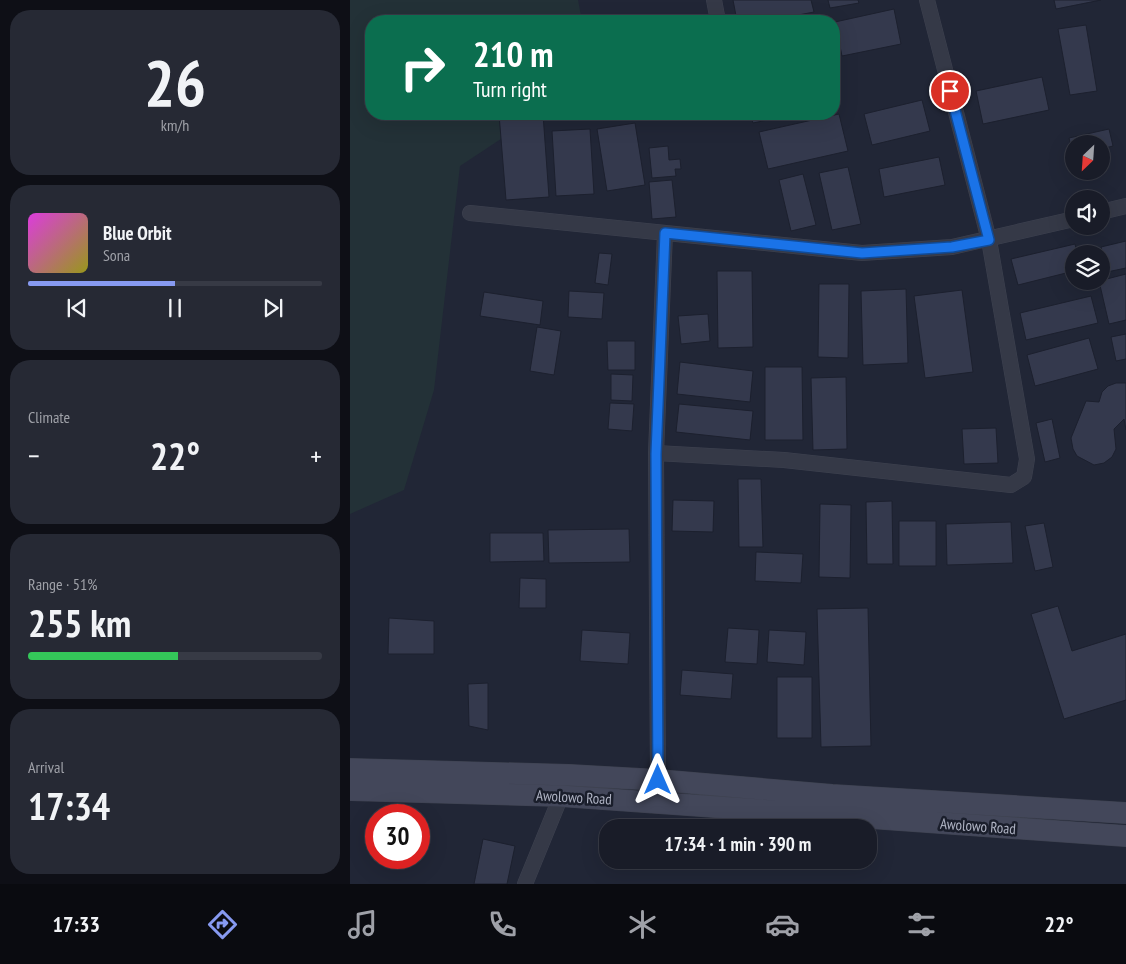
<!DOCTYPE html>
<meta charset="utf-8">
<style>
:root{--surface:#191c28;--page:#262934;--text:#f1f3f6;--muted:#9fa1a8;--line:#373a45;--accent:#879af1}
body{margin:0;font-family:"PT Sans Narrow",sans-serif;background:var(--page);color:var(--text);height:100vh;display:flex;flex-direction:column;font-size:19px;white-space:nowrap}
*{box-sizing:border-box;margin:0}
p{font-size:16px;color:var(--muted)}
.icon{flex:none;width:28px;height:28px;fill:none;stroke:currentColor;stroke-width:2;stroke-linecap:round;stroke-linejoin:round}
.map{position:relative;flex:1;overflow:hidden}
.side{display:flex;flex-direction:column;gap:10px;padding:10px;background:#0e0f16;width:350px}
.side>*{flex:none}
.banner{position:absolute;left:15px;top:15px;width:475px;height:105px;border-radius:20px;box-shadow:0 5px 20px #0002,0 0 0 1px var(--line);background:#0b6e4f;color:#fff;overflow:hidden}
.needle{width:32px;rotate:205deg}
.controls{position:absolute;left:715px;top:135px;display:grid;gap:10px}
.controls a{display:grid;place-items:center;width:45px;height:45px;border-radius:50%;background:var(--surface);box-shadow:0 5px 20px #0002,0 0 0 1px var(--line);font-size:25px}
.speed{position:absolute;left:15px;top:804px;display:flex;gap:10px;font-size:25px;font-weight:700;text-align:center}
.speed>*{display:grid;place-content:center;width:65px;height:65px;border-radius:50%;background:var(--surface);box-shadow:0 5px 20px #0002,0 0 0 1px var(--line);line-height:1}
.speed .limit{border:8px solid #d22;background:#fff;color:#111}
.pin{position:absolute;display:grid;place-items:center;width:42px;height:42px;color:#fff;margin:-21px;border:2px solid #fff;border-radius:50%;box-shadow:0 1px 5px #0007}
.me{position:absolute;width:55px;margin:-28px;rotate:0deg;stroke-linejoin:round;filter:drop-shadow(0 0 4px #0008)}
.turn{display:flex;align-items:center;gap:18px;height:105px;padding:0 25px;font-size:22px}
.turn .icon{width:65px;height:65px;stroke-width:2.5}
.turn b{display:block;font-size:35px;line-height:42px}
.big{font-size:38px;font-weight:700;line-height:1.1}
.side .tile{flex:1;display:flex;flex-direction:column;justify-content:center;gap:8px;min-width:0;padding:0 18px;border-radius:20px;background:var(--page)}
.side .dial{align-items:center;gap:0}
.dial b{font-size:65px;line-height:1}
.song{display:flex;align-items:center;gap:15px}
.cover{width:60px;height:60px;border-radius:8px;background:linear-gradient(135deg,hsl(300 70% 55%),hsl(60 70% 35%))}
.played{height:5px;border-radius:2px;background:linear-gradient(90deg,var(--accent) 50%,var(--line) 50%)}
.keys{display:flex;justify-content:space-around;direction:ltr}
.heat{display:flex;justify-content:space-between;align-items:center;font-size:28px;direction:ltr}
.charge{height:8px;border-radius:4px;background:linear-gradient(90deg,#34c759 51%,var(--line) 0)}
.trip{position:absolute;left:249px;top:819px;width:278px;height:50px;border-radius:20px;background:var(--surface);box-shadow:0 5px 20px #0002,0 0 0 1px var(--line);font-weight:700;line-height:50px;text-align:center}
.tabs{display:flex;height:80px;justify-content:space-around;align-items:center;background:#0a0b10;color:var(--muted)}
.tabs .icon{width:35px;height:35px}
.tabs .on{color:var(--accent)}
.tabs b{font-size:22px;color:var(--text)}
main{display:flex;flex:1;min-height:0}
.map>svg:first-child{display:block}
</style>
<main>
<section class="side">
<div class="tile dial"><b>26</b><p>km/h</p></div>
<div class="tile">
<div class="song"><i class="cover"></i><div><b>Blue Orbit</b><p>Sona</p></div></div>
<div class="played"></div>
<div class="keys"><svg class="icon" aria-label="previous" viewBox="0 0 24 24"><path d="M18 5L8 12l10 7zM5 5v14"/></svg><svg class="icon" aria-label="pause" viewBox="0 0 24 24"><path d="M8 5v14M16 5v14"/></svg><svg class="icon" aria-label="next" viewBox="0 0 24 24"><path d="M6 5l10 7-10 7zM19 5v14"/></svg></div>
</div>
<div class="tile"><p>Climate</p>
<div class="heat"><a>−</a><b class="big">22°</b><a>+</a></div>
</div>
<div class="tile"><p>Range · 51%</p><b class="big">255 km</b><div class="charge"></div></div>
<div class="tile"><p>Arrival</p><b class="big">17:34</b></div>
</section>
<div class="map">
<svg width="776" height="884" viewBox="0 0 776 884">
<rect width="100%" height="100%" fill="#212636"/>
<path fill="#233137" d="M0 0H228L232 21H21V114H189L110 166 84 390 54 490 0 514Z"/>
<path fill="#34394d" stroke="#1c202e" d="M383 0H461L464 12 417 21H387Z
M478 0H508L509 3 480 8Z
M704 0H751L706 9Z
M544 9 551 44 492 56 485 22Z
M736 25 747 91 720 95 708 29Z
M692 77 699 110 633 124 626 91Z
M572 100 580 131 522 145 514 114Z
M149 114H193L199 197 156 200Z
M400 114H446L403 123Z
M489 114 498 151 418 169 409 132Z
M285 123 295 185 257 191 247 129Z
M240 129 244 194 206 196 202 131Z
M759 129 763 146 751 149V144H724L723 155 719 138Z
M318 146 319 160 330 159 331 169H325L326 176 302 178 299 148Z
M589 157 595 185 534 197 529 169Z
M498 167 511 224 482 230 469 173Z
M453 174 466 225 441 231 429 180Z
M322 180 326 217 302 219 299 182Z
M776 241V268L757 272 751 247Z
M725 244 727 254H724V271L668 285 661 259Z
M249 253 262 254 258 285 245 283Z
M367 271H402L403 347 368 348Z
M776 274V320L759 324 749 281Z
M469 284H499L498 358 468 357Z
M556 289 558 363 513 365 511 291Z
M612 290 623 372 575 378 564 296Z
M219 291 254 293 252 319 218 317Z
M134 292 193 301 190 325 130 316Z
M741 296 748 323 676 340 670 313Z
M358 314 360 341 331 344 328 316Z
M187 327 211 331 204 375 180 371Z
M776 334V359L766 361 761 337Z
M739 338 748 369 685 386 677 355Z
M257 341H285V370H258Z
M330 362 403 371 400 402 327 394Z
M415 367H452L453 440H415Z
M261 374 283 375 282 401 261 400Z
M496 377 497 449 463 450 461 378Z
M766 383H776V430L774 419 764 429 766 449 762 457 754 463 744 465 727 456 723 449 721 438 736 401 749 402 752 392 758 386Z
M260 403 284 404 282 431 258 429Z
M329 404 403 411 400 440 326 432Z
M702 419 710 458 695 462 686 423Z
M646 428 648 463 614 464 612 429Z
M388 479H411L413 547H389Z
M323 500 364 501 363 532 322 531Z
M542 501 543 564H517L516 502Z
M470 504 501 505 500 578 469 577Z
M549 521H586V566H549Z
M661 522 663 563 597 565 596 524Z
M694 523 703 567 685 571 675 526Z
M279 529 280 562 199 563 198 530Z
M140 533H193L194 561 140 562Z
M406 552 453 554 451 583 405 581Z
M170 578 196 579V608H169Z
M708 606 722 651 776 634V700L714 719 681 614Z
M518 608 521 746 471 747 467 609Z
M39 618 84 621V654H38Z
M378 628 409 630 407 664 375 662Z
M232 630 280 633 278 664 230 661Z
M419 630 456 632 454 665 417 662Z
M332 670 383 674 381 699 330 695Z
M427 677H462V738H427Z
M138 683V730L119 726 118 684Z
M133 839 165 846 157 884H124Z"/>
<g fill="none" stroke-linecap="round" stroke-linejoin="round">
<g stroke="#3e4250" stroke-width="16">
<path id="minor" d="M364 0 368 21
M751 212 776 206
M120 213 512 253 602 247 724 219
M306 453 434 460 661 485 674 477 677 459 639 240 577 0
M308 780 306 453 315 233
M175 884 211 796"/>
</g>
<g stroke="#3e4250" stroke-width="22">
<path id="secondary" d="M0 769 219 775 308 780 482 795 776 813
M0 790 211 796 776 836"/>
</g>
<use href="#minor" stroke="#353947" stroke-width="15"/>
<use href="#secondary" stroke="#43475a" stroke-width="21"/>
</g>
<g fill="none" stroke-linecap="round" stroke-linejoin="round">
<g stroke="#114b97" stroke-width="12">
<path id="route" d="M308 780 306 454 315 233 512 253 602 247 639 240 600 91"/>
</g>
<use href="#route" stroke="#1a73e8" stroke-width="9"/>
</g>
<g text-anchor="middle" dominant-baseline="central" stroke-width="5" stroke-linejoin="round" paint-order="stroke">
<g font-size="15" fill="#afb3c3" stroke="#1a1e2b">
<text transform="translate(224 797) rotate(3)">Awolowo Road</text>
<text transform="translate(628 826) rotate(4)">Awolowo Road</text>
</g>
</g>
</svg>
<div class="controls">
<a><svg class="needle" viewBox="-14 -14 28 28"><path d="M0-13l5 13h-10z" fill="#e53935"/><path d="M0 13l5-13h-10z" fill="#9fa1a8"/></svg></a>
<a><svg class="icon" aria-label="sound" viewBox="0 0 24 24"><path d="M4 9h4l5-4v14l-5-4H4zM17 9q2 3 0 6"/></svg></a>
<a><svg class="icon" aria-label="layers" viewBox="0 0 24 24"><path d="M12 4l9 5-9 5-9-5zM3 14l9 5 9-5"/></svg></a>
</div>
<div class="speed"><div class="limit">30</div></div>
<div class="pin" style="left:600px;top:91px;background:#d93025"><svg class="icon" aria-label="arrive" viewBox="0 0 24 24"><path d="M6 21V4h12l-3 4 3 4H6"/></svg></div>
<svg class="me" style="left:308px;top:780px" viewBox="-20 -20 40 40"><path d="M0-17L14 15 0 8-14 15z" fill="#1a73e8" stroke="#fff" stroke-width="4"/></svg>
<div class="trip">17:34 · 1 min · 390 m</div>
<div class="banner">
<div class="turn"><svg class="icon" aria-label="right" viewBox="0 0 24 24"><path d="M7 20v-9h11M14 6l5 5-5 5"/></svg><div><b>210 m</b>Turn right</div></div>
</div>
</div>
</main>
<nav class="tabs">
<b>17:33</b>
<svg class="icon on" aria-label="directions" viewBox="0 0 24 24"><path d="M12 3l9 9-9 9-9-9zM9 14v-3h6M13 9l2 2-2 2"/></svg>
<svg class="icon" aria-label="music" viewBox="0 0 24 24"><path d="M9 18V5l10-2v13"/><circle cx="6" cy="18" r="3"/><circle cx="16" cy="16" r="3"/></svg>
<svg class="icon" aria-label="phone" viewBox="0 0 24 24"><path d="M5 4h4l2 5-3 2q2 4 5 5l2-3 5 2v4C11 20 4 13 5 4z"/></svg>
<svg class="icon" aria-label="climate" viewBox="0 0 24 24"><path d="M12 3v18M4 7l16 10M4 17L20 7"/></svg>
<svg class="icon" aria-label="car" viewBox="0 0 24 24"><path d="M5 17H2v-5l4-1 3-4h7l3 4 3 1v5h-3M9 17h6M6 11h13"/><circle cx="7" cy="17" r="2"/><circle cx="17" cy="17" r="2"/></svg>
<svg class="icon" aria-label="filters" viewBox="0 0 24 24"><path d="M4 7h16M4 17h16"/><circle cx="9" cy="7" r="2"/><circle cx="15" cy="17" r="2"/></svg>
<b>22°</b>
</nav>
